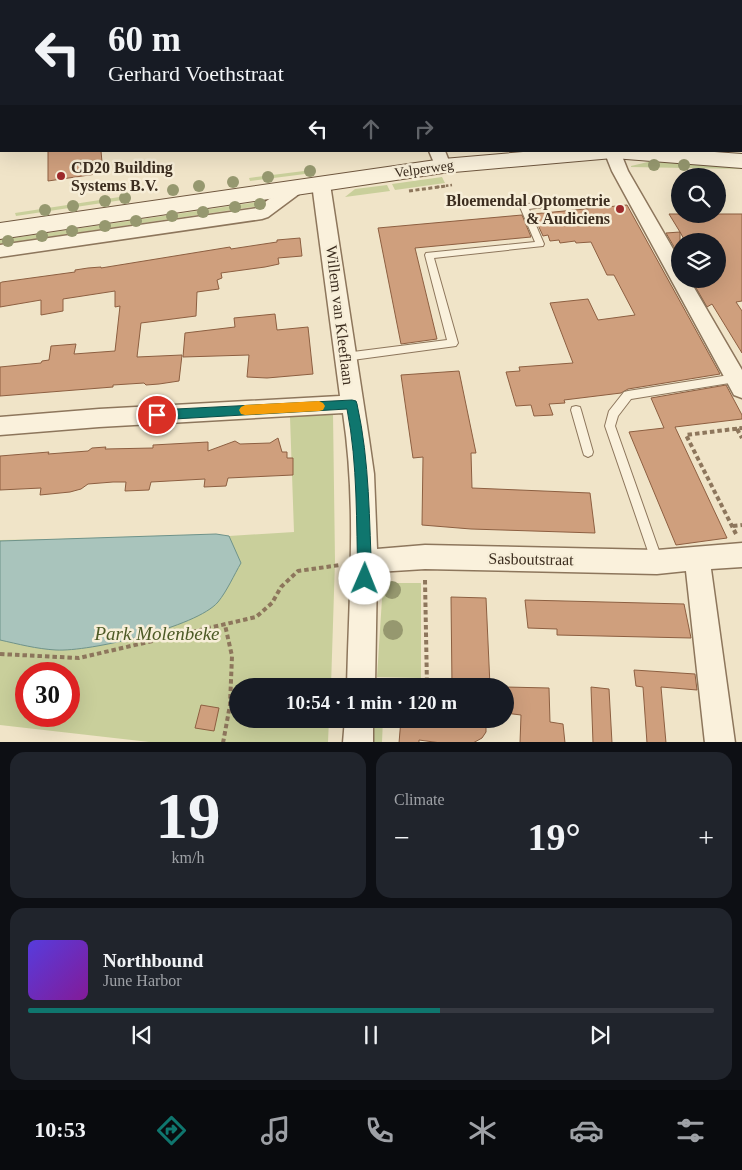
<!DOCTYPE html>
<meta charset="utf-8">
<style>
:root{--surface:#171b24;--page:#20242c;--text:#f1f3f6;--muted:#9ea1a6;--line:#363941;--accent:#0f766e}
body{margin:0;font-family:"Times New Roman",serif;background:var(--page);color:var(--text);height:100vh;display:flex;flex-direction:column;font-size:19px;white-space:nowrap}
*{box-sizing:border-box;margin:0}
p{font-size:16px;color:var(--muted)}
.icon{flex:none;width:28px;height:28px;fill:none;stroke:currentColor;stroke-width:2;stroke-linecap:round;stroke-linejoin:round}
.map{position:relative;height:742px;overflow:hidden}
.panel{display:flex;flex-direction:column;gap:10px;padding:10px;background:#0d0f14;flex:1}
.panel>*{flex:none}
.hud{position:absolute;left:0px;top:0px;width:742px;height:152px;box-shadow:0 5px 20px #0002;background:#171b24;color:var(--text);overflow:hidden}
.buttons{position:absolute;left:671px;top:168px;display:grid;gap:10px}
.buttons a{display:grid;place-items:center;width:55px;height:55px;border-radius:50%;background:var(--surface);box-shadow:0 5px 20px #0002;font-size:25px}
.speed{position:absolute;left:15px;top:662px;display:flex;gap:10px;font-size:25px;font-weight:700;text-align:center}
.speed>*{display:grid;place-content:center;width:65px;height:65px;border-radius:50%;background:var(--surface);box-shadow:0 5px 20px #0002;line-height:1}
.speed .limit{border:8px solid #d22;background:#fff;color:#111}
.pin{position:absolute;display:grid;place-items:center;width:42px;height:42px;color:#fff;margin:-21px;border:2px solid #fff;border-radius:50%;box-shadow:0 1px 5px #0007}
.me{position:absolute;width:55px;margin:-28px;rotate:1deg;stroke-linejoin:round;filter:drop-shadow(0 0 4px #0008)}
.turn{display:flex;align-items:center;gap:18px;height:105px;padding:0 25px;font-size:22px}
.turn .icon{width:65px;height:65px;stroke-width:2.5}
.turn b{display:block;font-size:35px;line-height:42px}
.lanes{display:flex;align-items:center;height:48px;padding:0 25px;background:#0003;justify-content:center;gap:25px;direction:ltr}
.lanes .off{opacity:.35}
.big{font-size:38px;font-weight:800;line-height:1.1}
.panel .tile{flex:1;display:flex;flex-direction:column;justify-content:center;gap:8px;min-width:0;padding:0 18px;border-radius:15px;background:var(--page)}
.panel .dial{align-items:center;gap:0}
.dial b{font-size:65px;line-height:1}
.song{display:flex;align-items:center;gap:15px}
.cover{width:60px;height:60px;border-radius:8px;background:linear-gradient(135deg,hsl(250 70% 55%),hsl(290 70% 35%))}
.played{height:5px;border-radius:2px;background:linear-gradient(90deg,var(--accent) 60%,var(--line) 60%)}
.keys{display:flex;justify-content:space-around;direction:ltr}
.heat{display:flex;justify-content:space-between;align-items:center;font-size:28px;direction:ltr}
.panel .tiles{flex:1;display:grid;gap:10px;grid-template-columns:1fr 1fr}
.tile:last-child{grid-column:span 2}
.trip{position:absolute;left:229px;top:678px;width:285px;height:50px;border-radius:25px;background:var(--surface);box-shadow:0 5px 20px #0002;font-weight:800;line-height:50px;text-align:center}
.tab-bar{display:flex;height:80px;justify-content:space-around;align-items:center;background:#090b0e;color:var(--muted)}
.tab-bar .icon{width:35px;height:35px}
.tab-bar .current{color:var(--accent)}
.tab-bar b{font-size:22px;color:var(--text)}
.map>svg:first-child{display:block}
</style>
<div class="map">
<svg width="742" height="743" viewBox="0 0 742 743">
<rect width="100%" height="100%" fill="#f0e4c8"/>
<path fill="#c9cf9b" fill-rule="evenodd" d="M652 161 742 165V169L631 167V166Z
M312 170 313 173 250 181 249 178Z
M442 177 445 183 395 190 392 184Z
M387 185 390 191 345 197 355 189Z
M126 196 129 197V199L16 216 15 213Z
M271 200 257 209 252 207 0 244V240Z
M333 413 335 561 331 686H238V719H329L328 742 158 743 0 725V540L229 536 294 532 290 417ZM26 674H69V716H26Z
M383 583H421V678L377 677Z
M373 719H383L382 742 371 743Z"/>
<path fill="#a9c4bc" stroke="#6f938a" d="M216 534 229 536 241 563C234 575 227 591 218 602 197 627 89 652 56 650 37 649 18 644 0 640V541Z"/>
<path fill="#cf9f7d" stroke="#8d5f41" d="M48 151H101L103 173 48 181Z
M627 205 720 374 628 389 621 393 564 400 565 403 549 404 553 415 534 416 531 405 516 406 506 372 520 371 519 367 573 363 550 303 588 299 598 320 635 315 614 275H607L591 242 576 243 575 241 560 243 559 240 550 241 548 235 543 236 533 214Z
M669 214H742V301L736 302 742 311V353L712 304 707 307 691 279H718V241H685L680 232V257L666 233 680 232Z
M522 215 531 237 415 248 437 339 401 344 378 228Z
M300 238 302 256 278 258 279 264 265 267 221 273 222 278 217 280 219 289 197 292 196 316 141 323 137 357 182 355 179 381 159 384 146 385 144 383 113 385V387L0 396V367L41 363 42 361 49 360 51 346 76 344 74 354 115 351 120 306 115 307V291L63 299V311L41 315V300L0 307V283L2 282 75 272V270L88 268 101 267V268L230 247 231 249 277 242V240Z
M275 314 277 330 308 327 313 374 267 378 247 377 249 355 183 357 185 333 235 327 234 318Z
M459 371 476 453H471L472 488 590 493 595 533 471 529 422 525 423 457 413 458 401 375Z
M726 385 742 415V419L675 427 727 538 676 545 629 432 664 428 651 398Z
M278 438 282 452H287V458H293V475L228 478 226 486 204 487 205 479 151 482 149 490 125 491 126 482H113L88 484 81 489 70 492 40 495 41 488 0 490V456L49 452 48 454 88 451 92 448 106 447 105 449 153 448V445L208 442V451L235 441 240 444 270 443Z
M451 597 486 598 490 686H452Z
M525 600 684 604 691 638 557 635V629L528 628Z
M634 670 695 674 697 690 661 687 666 743H647L643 687 636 686Z
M505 687 549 688 550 722 563 724 565 743H520L521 715 505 713Z
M591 687 609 689 612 743H593Z
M201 705 219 708 214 731 195 728Z
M401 719H482L486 722V732L482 738 473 743H441L419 740V743H399Z"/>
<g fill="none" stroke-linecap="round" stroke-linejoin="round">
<g stroke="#8d765c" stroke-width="2">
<path id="service" d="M569 198 572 199V203L529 209 544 244 543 246 434 258 458 343 456 346 345 361 342 360 340 357 342 354 345 353 447 340 425 255 426 253 535 242 520 207 521 205Z
M742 373V381L631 399 618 416 615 426 663 562 661 566 657 568 653 566 605 426 609 411 624 392 628 391Z
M576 406 580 407 581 410 593 452 592 455 588 457 584 455 583 452 571 410 572 407Z"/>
</g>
<g stroke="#8d765c" stroke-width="3">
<path id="minor" d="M103 0H117V1H103Z
M355 0H369L370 1H356Z
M584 0H598L599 1H585Z
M0 39H1V47H0Z
M429 151H445L451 166 449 170 443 171 437 170Z
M604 151H620L628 171 680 261V279H689L742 370V398L734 395 612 171Z
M321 179 327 180 330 184 369 439 374 474 377 549 425 545 657 550 742 543V567L711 569 735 743H705L686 571 657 574 425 569 377 572 375 686H347C349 595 357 505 343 413L99 427 0 435V417L99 409 340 396 312 184 315 180Z
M297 182 303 183 306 187 303 191 268 217 262 219 0 257V245L257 208 291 183Z
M345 719H373V743H343Z"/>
</g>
<g stroke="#6f573f" stroke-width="2">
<path id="secondary" d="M535 151H701L742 154V168L613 158 443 173 0 239V223L443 159Z"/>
</g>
<path stroke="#8d765c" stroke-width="2.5" stroke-dasharray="2.5 2" stroke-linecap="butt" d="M47 0H76
M640 0 642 1
M651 0 653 1
M15 1 23 0
M437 187 452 185"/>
<path stroke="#8d765c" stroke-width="3" stroke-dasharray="4 2.5" stroke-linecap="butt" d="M409 191 446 186
M733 429 742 428"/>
<path stroke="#8d765c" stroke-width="4" stroke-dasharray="4.5 3" stroke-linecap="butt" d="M737 429 742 438
M733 526 742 525
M736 534 686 435 742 428
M425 580 427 686
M0 654 79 658 256 617 272 603 281 587 298 571 340 565
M223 743 230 705 232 656 225 625"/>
<use href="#service" fill="#faf1dc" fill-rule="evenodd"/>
<use href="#minor" fill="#faf1dc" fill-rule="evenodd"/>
<use href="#secondary" fill="#faf1dc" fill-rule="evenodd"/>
</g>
<g fill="#96986f">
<circle cx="654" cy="165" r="6"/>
<circle cx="684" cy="165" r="6"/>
<circle cx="310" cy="171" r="6"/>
<circle cx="268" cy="177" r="6"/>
<circle cx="233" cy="182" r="6"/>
<circle cx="199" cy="186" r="6"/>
<circle cx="173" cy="190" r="6"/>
<circle cx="125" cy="198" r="6"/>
<circle cx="105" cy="201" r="6"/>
<circle cx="260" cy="204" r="6"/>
<circle cx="73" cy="206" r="6"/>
<circle cx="235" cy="207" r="6"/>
<circle cx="45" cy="210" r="6"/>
<circle cx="203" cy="212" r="6"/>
<circle cx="172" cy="216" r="6"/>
<circle cx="136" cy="221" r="6"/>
<circle cx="105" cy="226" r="6"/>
<circle cx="72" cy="231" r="6"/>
<circle cx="42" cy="236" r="6"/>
<circle cx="8" cy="241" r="6"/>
<circle cx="392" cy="590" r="9"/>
<circle cx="393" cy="630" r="10"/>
</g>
<path fill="#0f766e" stroke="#0a4d48" d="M352 400 356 401 357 404C370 462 369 521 372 579L370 584 365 585 360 584 358 579C356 523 358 465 347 409L157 420 153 418 151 415 153 412 157 410Z"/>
<path fill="#f59e0b" d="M319 401 323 403 325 406 323 410 319 411 245 415 241 414 239 410 241 407 245 405Z"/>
<g fill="#9e2a2b" stroke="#f7eed8" stroke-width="2">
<circle cx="61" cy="176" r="5"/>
<circle cx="620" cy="209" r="5"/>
</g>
<g text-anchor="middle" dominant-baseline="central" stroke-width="5" stroke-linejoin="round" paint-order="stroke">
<g font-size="14" fill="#3d2e20" stroke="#f7eed8">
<text transform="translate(424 169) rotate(-8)">Velperweg</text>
</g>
<g font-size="16" font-weight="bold" fill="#3d2e20" stroke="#f7eed8" text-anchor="start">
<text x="71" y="167">CD20 Building<tspan x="71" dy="18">Systems B.V.</tspan></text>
<text x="610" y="200" text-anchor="end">Bloemendal Optometrie<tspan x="610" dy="18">&amp; Audiciens</tspan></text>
</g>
<g font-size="16" fill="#3d2e20" stroke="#f7eed8">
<text transform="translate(340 315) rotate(83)">Willem van Kleeflaan</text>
<text transform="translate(531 559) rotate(1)">Sasboutstraat</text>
</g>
<g font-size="19" font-style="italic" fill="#4d5a26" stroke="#f7eed8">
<text x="157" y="633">Park Molenbeke</text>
</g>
</g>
</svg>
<div class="buttons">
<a><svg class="icon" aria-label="search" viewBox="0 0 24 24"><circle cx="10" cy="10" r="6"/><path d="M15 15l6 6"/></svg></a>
<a><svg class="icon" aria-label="layers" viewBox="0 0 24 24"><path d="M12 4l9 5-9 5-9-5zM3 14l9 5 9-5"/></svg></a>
</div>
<div class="speed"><div class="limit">30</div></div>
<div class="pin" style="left:157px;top:415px;background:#d93025"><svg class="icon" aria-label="arrive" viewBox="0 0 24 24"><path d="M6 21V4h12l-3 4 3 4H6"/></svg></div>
<svg class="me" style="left:365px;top:579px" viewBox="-20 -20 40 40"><circle r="19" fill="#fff"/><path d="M0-13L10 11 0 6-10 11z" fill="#0f766e"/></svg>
<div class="trip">10:54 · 1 min · 120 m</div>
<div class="hud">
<div class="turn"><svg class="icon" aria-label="left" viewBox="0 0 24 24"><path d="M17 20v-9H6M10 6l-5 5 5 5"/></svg><div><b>60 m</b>Gerhard Voethstraat</div></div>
<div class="lanes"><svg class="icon" aria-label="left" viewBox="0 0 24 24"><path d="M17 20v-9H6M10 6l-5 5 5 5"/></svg><svg class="icon off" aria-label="ahead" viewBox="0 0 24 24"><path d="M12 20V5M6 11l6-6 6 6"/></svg><svg class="icon off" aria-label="right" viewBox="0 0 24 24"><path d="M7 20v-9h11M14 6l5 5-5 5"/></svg></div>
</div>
</div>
<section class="panel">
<div class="tiles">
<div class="tile dial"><b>19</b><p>km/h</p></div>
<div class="tile"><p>Climate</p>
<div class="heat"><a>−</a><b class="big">19°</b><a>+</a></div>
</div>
<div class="tile">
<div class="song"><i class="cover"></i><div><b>Northbound</b><p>June Harbor</p></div></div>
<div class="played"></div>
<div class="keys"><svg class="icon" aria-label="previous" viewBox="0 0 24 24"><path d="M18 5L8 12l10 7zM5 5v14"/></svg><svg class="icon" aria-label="pause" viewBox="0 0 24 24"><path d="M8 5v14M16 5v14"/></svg><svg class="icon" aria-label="next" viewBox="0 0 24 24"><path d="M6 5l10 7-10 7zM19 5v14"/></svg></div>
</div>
</div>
</section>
<nav class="tab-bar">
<b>10:53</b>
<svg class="icon current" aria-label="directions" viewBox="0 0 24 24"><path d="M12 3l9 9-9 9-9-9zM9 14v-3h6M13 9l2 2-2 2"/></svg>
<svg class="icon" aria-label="music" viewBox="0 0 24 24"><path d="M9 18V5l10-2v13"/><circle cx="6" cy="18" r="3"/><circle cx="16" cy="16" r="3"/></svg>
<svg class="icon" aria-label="phone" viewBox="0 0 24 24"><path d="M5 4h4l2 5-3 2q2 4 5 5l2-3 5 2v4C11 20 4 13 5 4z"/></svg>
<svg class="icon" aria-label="climate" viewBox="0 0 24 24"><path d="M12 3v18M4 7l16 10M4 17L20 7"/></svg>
<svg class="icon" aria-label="car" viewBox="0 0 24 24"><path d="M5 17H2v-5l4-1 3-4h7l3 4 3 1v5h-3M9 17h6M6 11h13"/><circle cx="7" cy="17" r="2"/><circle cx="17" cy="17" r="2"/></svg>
<svg class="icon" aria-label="filters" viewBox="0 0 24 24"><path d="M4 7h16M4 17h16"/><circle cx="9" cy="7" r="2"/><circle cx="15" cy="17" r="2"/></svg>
</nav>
